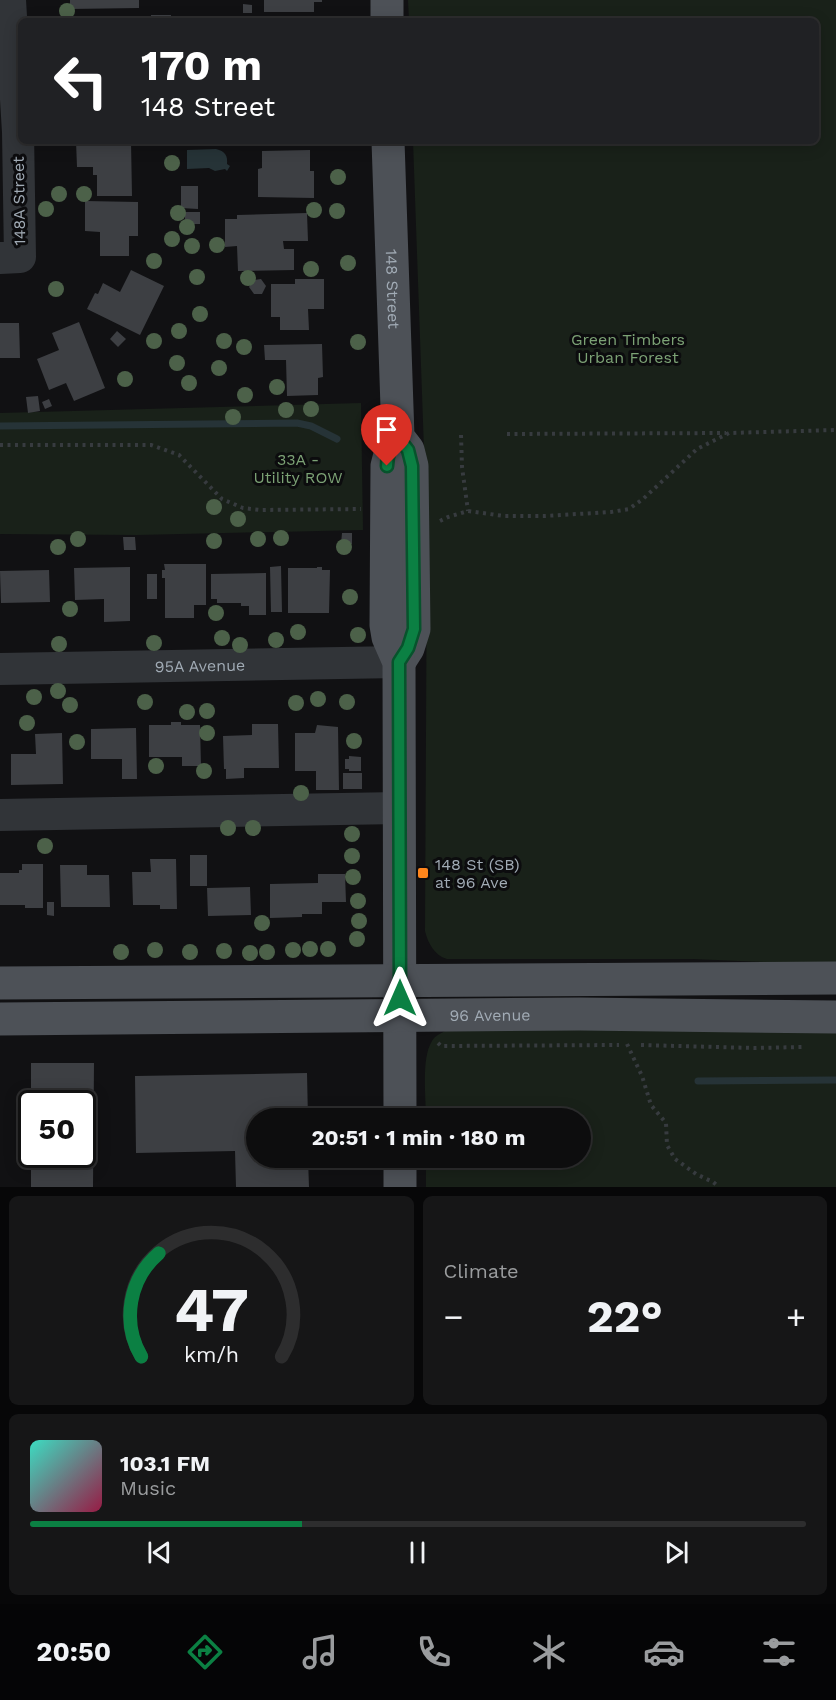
<!DOCTYPE html>
<meta charset="utf-8">
<style>
:root{--surface:#0d0d0e;--page:#161617;--text:#f1f3f6;--muted:#9a9c9e;--line:#2d2d2e;--accent:#0b8043}
body{margin:0;font-family:"Work Sans",sans-serif;background:var(--page);color:var(--text);height:100vh;display:flex;flex-direction:column;font-size:22px;white-space:nowrap}
*{box-sizing:border-box;margin:0}
p{font-size:20px;color:var(--muted)}
.icon{flex:none;width:33px;height:33px;fill:none;stroke:currentColor;stroke-width:2;stroke-linecap:round;stroke-linejoin:round}
.map{position:relative;height:1187px;overflow:hidden}
.details{display:flex;flex-direction:column;gap:9px;padding:9px;background:#070708;flex:1}
.details>*{flex:none}
.guide{position:absolute;left:18px;top:18px;width:801px;height:126px;border-radius:9px;box-shadow:0 3px 15px #0003,0 0 0 2px var(--line);background:#202124;color:#fff;overflow:hidden}
.speed{position:absolute;left:18px;top:1090px;display:flex;gap:12px;font-size:30px;font-weight:700;text-align:center}
.speed>*{display:grid;place-content:center;width:78px;height:78px;border-radius:50%;background:var(--surface);box-shadow:0 3px 15px #0003,0 0 0 2px var(--line);line-height:1}
.speed .limit{border:3px solid #111;border-radius:9px;background:#fff;color:#111}
.pin{position:absolute;display:grid;place-items:center;width:51px;height:51px;color:#fff;margin:-62px -26px;border-radius:50% 50% 50% 0;rotate:-45deg;box-shadow:0 0 6px #0007}
.pin .icon{rotate:45deg}
.me{position:absolute;width:66px;margin:-33px;rotate:0deg;stroke-linejoin:round;filter:drop-shadow(0 0 4px #0008)}
.turn{display:flex;align-items:center;gap:21px;height:126px;padding:0 24px;font-size:27px}
.turn .icon{width:78px;height:78px;stroke-width:2.5}
.turn b{display:block;font-size:42px;line-height:51px}
.big{font-size:45px;font-weight:700;line-height:1.1}
.details .card{flex:1;display:flex;flex-direction:column;justify-content:center;gap:9px;min-width:0;padding:0 21px;border-radius:9px;background:var(--page)}
.details .dial{align-items:center;gap:0}
.dial svg{height:156px;overflow:visible;fill:none;stroke:var(--line);stroke-width:7;stroke-linecap:round;text-anchor:middle}
.dial text{fill:var(--text);stroke:none}
.song{display:flex;align-items:center;gap:18px}
.cover{width:72px;height:72px;border-radius:9px;background:linear-gradient(135deg,hsl(170 70% 55%),hsl(340 70% 35%))}
.played{height:6px;border-radius:3px;background:linear-gradient(90deg,var(--accent) 35%,var(--line) 35%)}
.keys{display:flex;justify-content:space-around;direction:ltr}
.heat{display:flex;justify-content:space-between;align-items:center;font-size:33px;direction:ltr}
.details .tiles{flex:1;display:grid;gap:9px;grid-template-columns:1fr 1fr}
.card:last-child{grid-column:span 2}
.trip{position:absolute;left:246px;top:1108px;width:345px;height:60px;border-radius:30px;background:var(--surface);box-shadow:0 3px 15px #0003,0 0 0 2px var(--line);font-weight:700;line-height:60px;text-align:center}
.dock{display:flex;height:96px;justify-content:space-around;align-items:center;background:#050506;color:var(--muted)}
.dock .icon{width:42px;height:42px}
.dock .selected{color:var(--accent)}
.dock b{font-size:27px;color:var(--text)}
.map>svg:first-child{display:block}
</style>
<div class="map">
<svg width="836" height="1187" viewBox="0 0 836 1187">
<rect width="100%" height="100%" fill="#111113"/>
<path fill="#192119" d="M408 0H836V965L693 959H447C434 955 428 943 425 931L427 534 413 141H816V21H409Z
M361 403 363 530 137 535 0 534V413Z
M836 1027V1187H426V1158H580V1119H426C426 1099 421 1058 432 1041 435 1035 442 1033 447 1030Z"/>
<path fill="#263337" d="M216 149C225 151 228 156 227 164L230 166 227 171 225 169 215 171 209 168 187 169V150Z"/>
<g fill="none" stroke-linecap="round" stroke-linejoin="round">
<path stroke="#263337" stroke-width="7" d="M0 426 297 423 311 426 337 439
M698 1081 836 1080"/>
</g>
<path fill="#3d3f43" d="M70 0H139V8L70 9Z
M264 0H322V2H314V12H264Z
M243 4 252 5V13H243Z
M151 15H171V21H151Z
M121 17V21H68V18Z
M213 17V21H184L183 18Z
M76 141H131L132 196H97V175H93V167H77Z
M310 150V171H314V198L258 197V169L262 168V151Z
M181 186H198V209L181 208Z
M85 201 138 202V236H129V256H100V232L85 231Z
M185 212H200V224H185Z
M307 213 308 241H283L284 249H294V270L238 271 237 246 225 247V219H237V215Z
M131 270 164 286 140 335 87 309 95 293 98 294 103 283 120 292Z
M261 279 266 286 262 294H254L249 287 253 280Z
M295 279H324V309H308L309 330H280V317H271V284H295Z
M79 322 105 388 74 401 66 383 49 390 37 359 59 350 52 333Z
M0 323H19L20 358H0Z
M117 331 126 339 118 347 110 339Z
M322 344 323 377 318 378V395L287 396 286 360H265L264 345Z
M38 396 40 411 28 413 26 397Z
M49 399 52 406 45 409 42 402Z
M342 533H352V544H341Z
M123 537H135L136 550H124Z
M164 564H206V605H194V618H165V578H162V570H165Z
M281 566 282 612H271L270 567Z
M130 567V621L104 622V599L75 600 74 568Z
M317 567H322V570H330L329 613H288V568H317Z
M49 570 50 602 1 603 0 571Z
M266 573V615H249V606H241V603H217V599H211V574Z
M147 574H157V599H147Z
M171 722H181V725H200L201 766H182V757H149V725H171Z
M252 724H278L279 768H244V778L226 779V769H224L223 736 252 735Z
M317 725 338 727 339 790H316V771H295V733H315Z
M136 728 137 779H122V759H91V729Z
M62 733 63 784 11 785V754H36L35 734Z
M349 756 361 757V771H349V769H345V759H349Z
M343 773H362V789H343Z
M190 855H207V886H190Z
M150 859H176L177 909H160V905H133L132 872H151Z
M22 864H43V908H25V905H0V873H19V870H22Z
M60 865H87V875H109L110 907H61Z
M318 874H345L346 902H322V914H302V917L270 918V884L318 883Z
M250 887 251 915 208 916 207 888Z
M47 902H54V916L47 915Z
M31 1063H94L93 1187H31V1155H82V1104H31Z
M307 1073 308 1119H256V1158H308L309 1187H236L235 1151 136 1153 135 1076Z"/>
<g fill="none" stroke-linecap="round" stroke-linejoin="round">
<path stroke="#373b3f" stroke-width="4" stroke-dasharray="3 4.5" stroke-linecap="butt" d="M507 434 726 433
M461 435 462 467 468 511
M0 445H151L179 455 222 499 243 508 260 510 361 509
M440 521 448 517 468 511 504 516H544L611 512 629 509 643 499 697 449 729 433 836 430
M438 1043 441 1046 619 1045
M627 1044 642 1076 651 1105 666 1123 667 1145 675 1159 696 1174 713 1182 719 1187
M641 1045 754 1048 802 1047"/>
<g stroke="#313438" stroke-width="32">
<path d="M0 258 20 257 18 132 10 0"/>
<path id="s1" d="M0 669 399 662"/>
<path d="M0 815 399 808"/>
</g>
<g stroke="#4d5157" stroke-width="33">
<path d="M387 0V21"/>
<path id="s2" d="M388 141 398 437 408 450 412 466 414 629 408 648 399 662"/>
<path d="M398 437 393 443 387 466 386 625 388 637 399 662 400 1119"/>
<path d="M0 983 836 978"/>
<path id="s3" d="M0 1019 580 1014 836 1017"/>
<path d="M400 1187V1158"/>
</g>
</g>
<g fill="#4c6149">
<circle cx="67" cy="11" r="8"/>
<circle cx="172" cy="163" r="8"/>
<circle cx="338" cy="177" r="8"/>
<circle cx="59" cy="194" r="8"/>
<circle cx="84" cy="194" r="8"/>
<circle cx="46" cy="209" r="8"/>
<circle cx="314" cy="210" r="8"/>
<circle cx="337" cy="211" r="8"/>
<circle cx="178" cy="213" r="8"/>
<circle cx="187" cy="227" r="8"/>
<circle cx="172" cy="239" r="8"/>
<circle cx="217" cy="245" r="8"/>
<circle cx="192" cy="246" r="8"/>
<circle cx="154" cy="261" r="8"/>
<circle cx="348" cy="263" r="8"/>
<circle cx="311" cy="269" r="8"/>
<circle cx="197" cy="277" r="8"/>
<circle cx="248" cy="278" r="8"/>
<circle cx="56" cy="289" r="8"/>
<circle cx="200" cy="314" r="8"/>
<circle cx="179" cy="331" r="8"/>
<circle cx="154" cy="341" r="8"/>
<circle cx="224" cy="341" r="8"/>
<circle cx="358" cy="342" r="8"/>
<circle cx="244" cy="347" r="8"/>
<circle cx="177" cy="363" r="8"/>
<circle cx="219" cy="368" r="8"/>
<circle cx="125" cy="379" r="8"/>
<circle cx="189" cy="383" r="8"/>
<circle cx="277" cy="387" r="8"/>
<circle cx="245" cy="395" r="8"/>
<circle cx="311" cy="409" r="8"/>
<circle cx="286" cy="410" r="8"/>
<circle cx="233" cy="417" r="8"/>
<circle cx="214" cy="507" r="8"/>
<circle cx="238" cy="519" r="8"/>
<circle cx="281" cy="538" r="8"/>
<circle cx="78" cy="539" r="8"/>
<circle cx="258" cy="539" r="8"/>
<circle cx="214" cy="541" r="8"/>
<circle cx="58" cy="547" r="8"/>
<circle cx="344" cy="547" r="8"/>
<circle cx="350" cy="597" r="8"/>
<circle cx="70" cy="609" r="8"/>
<circle cx="216" cy="613" r="8"/>
<circle cx="298" cy="632" r="8"/>
<circle cx="358" cy="635" r="8"/>
<circle cx="222" cy="638" r="8"/>
<circle cx="276" cy="640" r="8"/>
<circle cx="154" cy="643" r="8"/>
<circle cx="59" cy="644" r="8"/>
<circle cx="240" cy="645" r="8"/>
<circle cx="58" cy="691" r="8"/>
<circle cx="34" cy="697" r="8"/>
<circle cx="318" cy="699" r="8"/>
<circle cx="145" cy="702" r="8"/>
<circle cx="347" cy="702" r="8"/>
<circle cx="296" cy="703" r="8"/>
<circle cx="70" cy="705" r="8"/>
<circle cx="207" cy="711" r="8"/>
<circle cx="187" cy="712" r="8"/>
<circle cx="27" cy="723" r="8"/>
<circle cx="207" cy="733" r="8"/>
<circle cx="354" cy="741" r="8"/>
<circle cx="77" cy="742" r="8"/>
<circle cx="156" cy="766" r="8"/>
<circle cx="204" cy="771" r="8"/>
<circle cx="301" cy="793" r="8"/>
<circle cx="228" cy="828" r="8"/>
<circle cx="253" cy="828" r="8"/>
<circle cx="352" cy="834" r="8"/>
<circle cx="45" cy="846" r="8"/>
<circle cx="352" cy="856" r="8"/>
<circle cx="353" cy="877" r="8"/>
<circle cx="358" cy="901" r="8"/>
<circle cx="359" cy="921" r="8"/>
<circle cx="262" cy="923" r="8"/>
<circle cx="357" cy="939" r="8"/>
<circle cx="310" cy="949" r="8"/>
<circle cx="328" cy="949" r="8"/>
<circle cx="155" cy="950" r="8"/>
<circle cx="293" cy="950" r="8"/>
<circle cx="224" cy="951" r="8"/>
<circle cx="121" cy="952" r="8"/>
<circle cx="190" cy="952" r="8"/>
<circle cx="267" cy="952" r="8"/>
<circle cx="250" cy="953" r="8"/>
</g>
<g fill="none" stroke-linecap="round" stroke-linejoin="round">
<g stroke="#07532c" stroke-width="15">
<path id="route" d="M387 466C387 455 391 445 398 437L408 450 412 466 414 629 408 648 399 662 400 998"/>
</g>
<use href="#route" stroke="#0b8043" stroke-width="10"/>
</g>
<rect fill="#ff851c" stroke="#0c0c0e" stroke-width="2" x="417" y="867" width="12" height="12" rx="3"/>
<g text-anchor="middle" dominant-baseline="central" stroke-width="6" stroke-linejoin="round" paint-order="stroke">
<g font-size="16" fill="#a1abb5" stroke="#0c0c0e">
<text transform="translate(19 201) rotate(-91)">148A Street</text>
<text stroke="none"><textPath href="#s2" startOffset="148">148 Street</textPath></text>
<text stroke="none"><textPath href="#s1" startOffset="200">95A Avenue</textPath></text>
<text stroke="none"><textPath href="#s3" startOffset="490">96 Avenue</textPath></text>
</g>
<g font-size="16" fill="#7ca275" stroke="#0c0c0e">
<text x="628" y="339">Green Timbers<tspan x="628" dy="18">Urban Forest</tspan></text>
<text x="298" y="459">33A -<tspan x="298" dy="18">Utility ROW</tspan></text>
</g>
<g font-size="16" fill="#a1abb5" stroke="#0c0c0e" text-anchor="start">
<text x="435" y="864">148 St (SB)<tspan x="435" dy="18">at 96 Ave</tspan></text>
</g>
</g>
</svg>
<div class="speed"><div class="limit">50</div></div>
<div class="pin" style="left:387px;top:466px;background:#d93025"><svg class="icon" aria-label="arrive" viewBox="0 0 24 24"><path d="M6 21V4h12l-3 4 3 4H6"/></svg></div>
<svg class="me" style="left:400px;top:998px" viewBox="-20 -20 40 40"><path d="M0-17L14 15 0 8-14 15z" fill="#0b8043" stroke="#fff" stroke-width="4"/></svg>
<div class="trip">20:51 · 1 min · 180 m</div>
<div class="guide">
<div class="turn"><svg class="icon" aria-label="left" viewBox="0 0 24 24"><path d="M17 20v-9H6M10 6l-5 5 5 5"/></svg><div><b>170 m</b>148 Street</div></div>
</div>
</div>
<section class="details">
<div class="tiles">
<div class="card dial"><svg viewBox="0 0 100 80">
<path d="M14 69A42 42 0 1 1 86 69"/>
<path d="M14 69A42 42 0 0 1 23 16" stroke="#0b8043"/>
<text x="50" y="56" font-size="32" font-weight="700">47</text>
<text x="50" y="72" font-size="11">km/h</text>
</svg></div>
<div class="card"><p>Climate</p>
<div class="heat"><a>−</a><b class="big">22°</b><a>+</a></div>
</div>
<div class="card">
<div class="song"><i class="cover"></i><div><b>103.1 FM</b><p>Music</p></div></div>
<div class="played"></div>
<div class="keys"><svg class="icon" aria-label="previous" viewBox="0 0 24 24"><path d="M18 5L8 12l10 7zM5 5v14"/></svg><svg class="icon" aria-label="pause" viewBox="0 0 24 24"><path d="M8 5v14M16 5v14"/></svg><svg class="icon" aria-label="next" viewBox="0 0 24 24"><path d="M6 5l10 7-10 7zM19 5v14"/></svg></div>
</div>
</div>
</section>
<nav class="dock">
<b>20:50</b>
<svg class="icon selected" aria-label="directions" viewBox="0 0 24 24"><path d="M12 3l9 9-9 9-9-9zM9 14v-3h6M13 9l2 2-2 2"/></svg>
<svg class="icon" aria-label="music" viewBox="0 0 24 24"><path d="M9 18V5l10-2v13"/><circle cx="6" cy="18" r="3"/><circle cx="16" cy="16" r="3"/></svg>
<svg class="icon" aria-label="phone" viewBox="0 0 24 24"><path d="M5 4h4l2 5-3 2q2 4 5 5l2-3 5 2v4C11 20 4 13 5 4z"/></svg>
<svg class="icon" aria-label="climate" viewBox="0 0 24 24"><path d="M12 3v18M4 7l16 10M4 17L20 7"/></svg>
<svg class="icon" aria-label="car" viewBox="0 0 24 24"><path d="M5 17H2v-5l4-1 3-4h7l3 4 3 1v5h-3M9 17h6M6 11h13"/><circle cx="7" cy="17" r="2"/><circle cx="17" cy="17" r="2"/></svg>
<svg class="icon" aria-label="filters" viewBox="0 0 24 24"><path d="M4 7h16M4 17h16"/><circle cx="9" cy="7" r="2"/><circle cx="15" cy="17" r="2"/></svg>
</nav>
